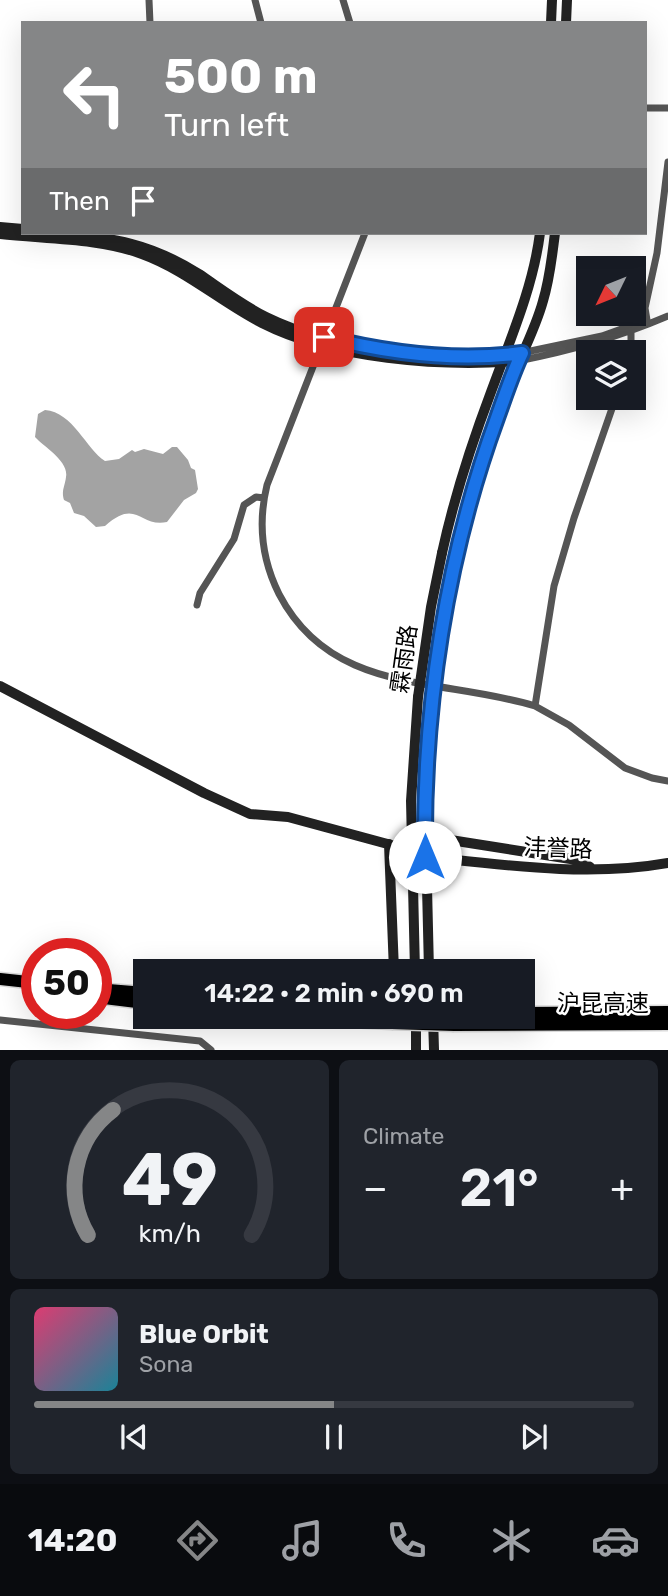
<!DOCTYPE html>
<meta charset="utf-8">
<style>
:root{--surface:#171b24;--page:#20242c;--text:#f1f3f6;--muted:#9ea1a6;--line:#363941;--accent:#858687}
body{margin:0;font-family:Rubik,"Noto Sans SC",sans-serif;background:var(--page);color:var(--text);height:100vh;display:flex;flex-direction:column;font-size:26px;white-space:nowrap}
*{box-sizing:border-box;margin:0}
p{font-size:23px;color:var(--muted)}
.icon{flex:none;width:38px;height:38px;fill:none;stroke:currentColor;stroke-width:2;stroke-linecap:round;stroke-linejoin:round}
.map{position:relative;height:1050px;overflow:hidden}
.sheet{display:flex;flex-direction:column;gap:10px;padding:10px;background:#0d0f14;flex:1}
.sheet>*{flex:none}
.banner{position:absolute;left:21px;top:21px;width:626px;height:214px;border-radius:0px;box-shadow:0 7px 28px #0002;background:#858687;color:#fff;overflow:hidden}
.needle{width:46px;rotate:227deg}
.fabs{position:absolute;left:576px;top:256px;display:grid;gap:14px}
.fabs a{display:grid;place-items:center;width:70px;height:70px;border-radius:0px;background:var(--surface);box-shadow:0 7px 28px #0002;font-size:35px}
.speed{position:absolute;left:21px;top:938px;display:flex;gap:14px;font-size:35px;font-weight:700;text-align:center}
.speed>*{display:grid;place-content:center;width:91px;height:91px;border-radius:50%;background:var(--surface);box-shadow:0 7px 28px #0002;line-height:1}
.speed .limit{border:10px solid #d22;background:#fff;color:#111}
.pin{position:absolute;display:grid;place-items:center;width:60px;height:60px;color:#fff;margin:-30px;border-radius:14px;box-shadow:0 4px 10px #0006}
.me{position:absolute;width:77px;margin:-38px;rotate:0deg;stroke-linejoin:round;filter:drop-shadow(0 0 5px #0008)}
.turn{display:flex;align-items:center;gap:24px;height:147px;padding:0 28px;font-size:32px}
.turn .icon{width:91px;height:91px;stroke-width:2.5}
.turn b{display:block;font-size:49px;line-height:60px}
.then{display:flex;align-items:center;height:66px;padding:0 28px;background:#0003;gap:14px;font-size:26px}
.big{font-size:52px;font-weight:600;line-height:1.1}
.sheet .widget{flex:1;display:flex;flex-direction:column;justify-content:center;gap:10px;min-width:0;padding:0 24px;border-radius:10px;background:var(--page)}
.sheet .dial{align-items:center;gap:0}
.dial svg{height:182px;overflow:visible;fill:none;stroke:var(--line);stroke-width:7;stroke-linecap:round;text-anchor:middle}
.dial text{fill:var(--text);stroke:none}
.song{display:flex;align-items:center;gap:21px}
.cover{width:84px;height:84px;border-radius:10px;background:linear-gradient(135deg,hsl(340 70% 55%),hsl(190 70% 35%))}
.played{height:7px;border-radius:4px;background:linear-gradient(90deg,var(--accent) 50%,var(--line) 50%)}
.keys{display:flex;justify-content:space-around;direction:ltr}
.heat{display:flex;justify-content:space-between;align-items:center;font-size:38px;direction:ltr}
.sheet .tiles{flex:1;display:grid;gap:10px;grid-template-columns:1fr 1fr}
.widget:last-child{grid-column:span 2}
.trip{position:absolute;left:133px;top:959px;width:402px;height:70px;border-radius:0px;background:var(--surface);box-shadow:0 7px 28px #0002;font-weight:600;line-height:70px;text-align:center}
.menu{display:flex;height:112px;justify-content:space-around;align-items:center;background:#090b0e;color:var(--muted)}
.menu .icon{width:49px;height:49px}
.menu .active{color:var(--accent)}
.menu b{font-size:32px;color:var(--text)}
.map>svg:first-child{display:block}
</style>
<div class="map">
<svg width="668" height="1050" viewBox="0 0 668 1050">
<rect width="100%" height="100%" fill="#fff"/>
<path fill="#a3a3a3" d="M45 410C73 412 86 449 105 461L119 459 132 450 135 452 144 449 163 454 172 447H177L188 460 191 468 195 470 198 489 196 493 184 500 167 522C140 528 137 497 105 526L96 527 84 516 74 513 70 503 64 500C61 491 65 486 66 477 69 461 44 447 35 437L38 414Z"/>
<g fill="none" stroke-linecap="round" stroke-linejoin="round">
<g stroke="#dbdbdb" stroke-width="15">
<path id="highway" d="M0 979 37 983
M96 989 145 993
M96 997 145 1003
M523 1013 668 1012
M268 1017 392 1023
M454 1025 668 1024"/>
</g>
<path stroke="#555" stroke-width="7" d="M149 0 150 23
M255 0 261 23
M343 0 350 23
M646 108H668
M365 233 267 485C258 522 262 560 279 594 332 696 441 677 535 706
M647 320 645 308 657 253 668 162
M631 327V352
M521 353 602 336 638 323
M518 361C570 351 619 337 668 316
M616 397 574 518 554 586 535 706 569 725 625 768 652 778 668 781
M197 605 200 593 234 539 244 505 256 497 264 498
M0 1020 200 1041 211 1050"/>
<path stroke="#222" stroke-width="10" d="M551 23 552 0
M566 23 567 0
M0 227 23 229
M58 233C114 238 150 243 199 274 221 289 242 305 266 317 335 351 445 363 521 353
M0 234C45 239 100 238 142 254 186 270 221 302 262 323 333 359 440 367 518 361
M442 553C454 498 471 445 491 392 510 340 533 288 540 233
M456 555C469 500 486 448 505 396 516 364 534 334 543 301 550 278 552 256 555 233
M0 686 204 793 250 814 288 817 395 846
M425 836 577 860 590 867
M389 844 394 971
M447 859C519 867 596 876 668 863
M415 971 411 801 418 697
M429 971 425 802 433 699
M433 1017 434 1050
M416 1050V1017"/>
<use href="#highway" stroke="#000" stroke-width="12"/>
<g stroke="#dbdbdb" stroke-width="15" stroke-linecap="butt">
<path id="highway-bridge" d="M392 1023 454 1025"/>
</g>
<path stroke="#222" stroke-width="10" d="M418 697 431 607 442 553
M433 699 445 610 456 555
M395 846 447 859"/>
<use href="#highway-bridge" stroke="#000" stroke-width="12"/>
</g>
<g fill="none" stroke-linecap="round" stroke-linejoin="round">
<g stroke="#114b97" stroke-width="18">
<path id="route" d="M324 337C388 353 456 362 522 353 512 374 505 396 497 418 446 557 423 709 425 857"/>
</g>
<use href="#route" stroke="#1a73e8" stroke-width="12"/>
</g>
<g text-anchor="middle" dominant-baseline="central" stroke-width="5" stroke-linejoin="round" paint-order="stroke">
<g font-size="23" fill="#000" stroke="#fff">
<text transform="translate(404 659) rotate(-82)">霖雨路</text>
<text transform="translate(558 848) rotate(2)">沣誉路</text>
<text x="603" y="1003">沪昆高速</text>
</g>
</g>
</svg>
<div class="fabs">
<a><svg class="needle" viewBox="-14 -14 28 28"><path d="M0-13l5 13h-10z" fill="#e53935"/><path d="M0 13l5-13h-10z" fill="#9ea1a6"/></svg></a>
<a><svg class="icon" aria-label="layers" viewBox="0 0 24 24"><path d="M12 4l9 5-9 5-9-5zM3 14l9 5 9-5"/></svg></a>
</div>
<div class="speed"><div class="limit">50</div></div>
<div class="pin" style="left:324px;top:337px;background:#d93025"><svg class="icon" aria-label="arrive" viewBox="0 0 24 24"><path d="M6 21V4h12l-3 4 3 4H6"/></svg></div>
<svg class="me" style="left:425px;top:857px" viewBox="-20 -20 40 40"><circle r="19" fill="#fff"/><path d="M0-13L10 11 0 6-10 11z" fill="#1a73e8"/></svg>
<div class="trip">14:22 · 2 min · 690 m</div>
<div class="banner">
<div class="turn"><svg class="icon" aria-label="left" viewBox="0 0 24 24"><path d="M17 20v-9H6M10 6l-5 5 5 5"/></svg><div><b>500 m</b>Turn left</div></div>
<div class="then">Then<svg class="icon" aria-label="arrive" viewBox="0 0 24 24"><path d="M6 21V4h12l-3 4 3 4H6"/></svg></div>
</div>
</div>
<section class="sheet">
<div class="tiles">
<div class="widget dial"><svg viewBox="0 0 100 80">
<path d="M14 69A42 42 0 1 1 86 69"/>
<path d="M14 69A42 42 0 0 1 25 14" stroke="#858687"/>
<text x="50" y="56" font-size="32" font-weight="700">49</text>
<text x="50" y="72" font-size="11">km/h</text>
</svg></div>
<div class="widget"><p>Climate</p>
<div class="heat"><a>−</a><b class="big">21°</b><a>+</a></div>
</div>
<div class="widget">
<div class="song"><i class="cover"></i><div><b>Blue Orbit</b><p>Sona</p></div></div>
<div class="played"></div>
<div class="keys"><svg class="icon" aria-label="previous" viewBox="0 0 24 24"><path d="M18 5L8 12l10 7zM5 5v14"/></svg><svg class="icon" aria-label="pause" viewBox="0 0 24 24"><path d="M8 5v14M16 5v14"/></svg><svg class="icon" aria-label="next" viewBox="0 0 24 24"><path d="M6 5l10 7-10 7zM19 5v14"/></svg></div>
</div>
</div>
</section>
<nav class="menu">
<b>14:20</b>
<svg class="icon active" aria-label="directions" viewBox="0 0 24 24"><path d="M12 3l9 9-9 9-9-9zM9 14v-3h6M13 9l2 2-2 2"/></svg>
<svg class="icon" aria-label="music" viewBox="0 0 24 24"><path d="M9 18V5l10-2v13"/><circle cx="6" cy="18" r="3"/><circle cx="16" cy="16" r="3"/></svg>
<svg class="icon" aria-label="phone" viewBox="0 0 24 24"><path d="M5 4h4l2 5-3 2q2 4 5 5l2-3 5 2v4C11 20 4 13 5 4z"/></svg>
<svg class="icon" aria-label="climate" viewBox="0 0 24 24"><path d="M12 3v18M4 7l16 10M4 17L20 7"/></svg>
<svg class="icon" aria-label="car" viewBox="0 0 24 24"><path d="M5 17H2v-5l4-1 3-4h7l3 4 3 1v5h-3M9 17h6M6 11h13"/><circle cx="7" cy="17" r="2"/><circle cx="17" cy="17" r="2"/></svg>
</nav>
